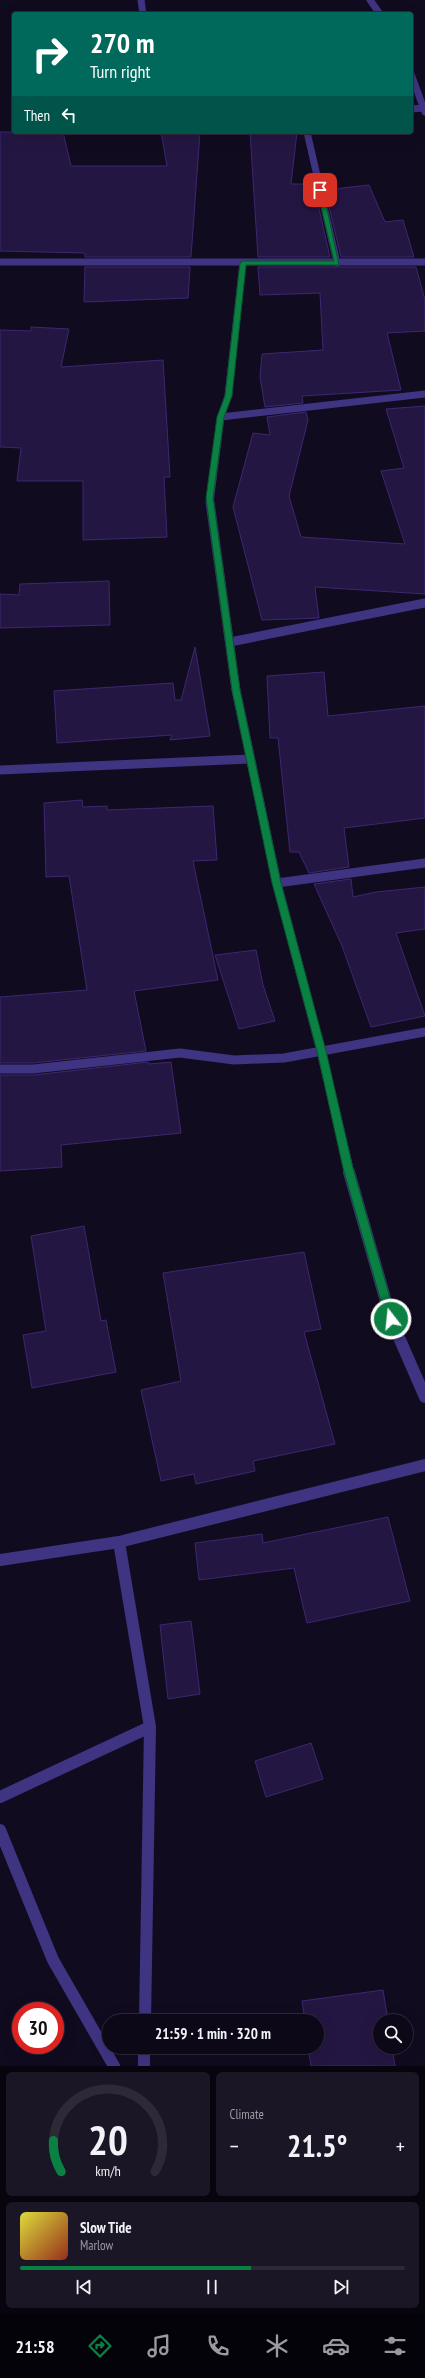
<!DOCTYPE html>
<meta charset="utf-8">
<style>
:root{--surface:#0d0818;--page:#1b1625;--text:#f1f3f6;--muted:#9a9aa2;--line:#2d2937;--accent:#0b8043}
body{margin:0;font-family:"PT Sans Narrow",sans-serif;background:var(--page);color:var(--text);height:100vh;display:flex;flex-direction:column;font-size:15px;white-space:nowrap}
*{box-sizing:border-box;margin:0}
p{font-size:13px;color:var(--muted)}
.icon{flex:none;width:22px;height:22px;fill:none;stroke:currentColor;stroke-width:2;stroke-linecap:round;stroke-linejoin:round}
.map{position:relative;height:2066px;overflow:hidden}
.panel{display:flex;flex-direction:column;gap:6px;padding:6px;background:#07040d;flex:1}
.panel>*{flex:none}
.guide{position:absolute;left:12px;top:12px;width:401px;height:122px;border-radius:4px;box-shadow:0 4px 16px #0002,0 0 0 1px var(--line);background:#00695c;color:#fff;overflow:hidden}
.controls{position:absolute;left:373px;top:2014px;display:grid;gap:8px}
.controls a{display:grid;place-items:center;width:40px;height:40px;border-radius:50%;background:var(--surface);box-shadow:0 4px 16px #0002,0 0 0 1px var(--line);font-size:20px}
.speed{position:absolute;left:12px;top:2002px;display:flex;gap:8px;font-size:20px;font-weight:700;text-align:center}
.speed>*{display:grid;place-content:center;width:52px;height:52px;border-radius:50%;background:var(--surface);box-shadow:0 4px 16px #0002,0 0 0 1px var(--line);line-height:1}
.speed .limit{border:6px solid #d22;background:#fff;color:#111}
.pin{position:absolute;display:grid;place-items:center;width:34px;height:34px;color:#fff;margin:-17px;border-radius:8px;box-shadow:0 2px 6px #0006}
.me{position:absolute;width:44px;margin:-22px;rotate:344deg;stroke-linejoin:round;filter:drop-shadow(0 0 3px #0008)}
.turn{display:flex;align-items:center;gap:14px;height:84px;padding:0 12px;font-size:18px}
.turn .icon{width:52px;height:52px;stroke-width:2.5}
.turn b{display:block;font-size:28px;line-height:34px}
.then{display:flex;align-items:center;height:38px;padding:0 12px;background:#0003;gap:8px;font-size:15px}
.big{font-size:30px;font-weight:800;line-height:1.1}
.panel .widget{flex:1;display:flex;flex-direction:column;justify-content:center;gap:6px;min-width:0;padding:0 14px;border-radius:6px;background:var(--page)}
.panel .dial{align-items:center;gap:0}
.dial svg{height:104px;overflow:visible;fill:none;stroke:var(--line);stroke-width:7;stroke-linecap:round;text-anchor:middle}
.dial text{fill:var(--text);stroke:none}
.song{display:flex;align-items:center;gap:12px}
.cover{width:48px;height:48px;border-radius:6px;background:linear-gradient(135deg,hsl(60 70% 55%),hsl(10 70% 35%))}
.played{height:4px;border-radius:2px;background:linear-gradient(90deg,var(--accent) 60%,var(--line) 60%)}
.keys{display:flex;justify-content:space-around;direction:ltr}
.heat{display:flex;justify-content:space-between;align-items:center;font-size:22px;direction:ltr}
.panel .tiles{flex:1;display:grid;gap:6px;grid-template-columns:1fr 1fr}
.widget:last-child{grid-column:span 2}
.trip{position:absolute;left:102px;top:2014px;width:222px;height:40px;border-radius:20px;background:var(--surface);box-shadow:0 4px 16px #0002,0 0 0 1px var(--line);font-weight:800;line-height:40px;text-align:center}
.dock{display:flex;height:64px;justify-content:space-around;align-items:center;background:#05030a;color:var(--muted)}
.dock .icon{width:28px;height:28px}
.dock .active{color:var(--accent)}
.dock b{font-size:18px;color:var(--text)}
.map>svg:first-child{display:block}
</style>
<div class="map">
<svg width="425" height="2066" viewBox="0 0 425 2066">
<rect width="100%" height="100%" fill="#110b20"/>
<path fill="#241642" stroke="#3d2770" d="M0 132H63L71 166H167L161 132H200L191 257H85V253L0 251Z
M250 132H297L291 184H308L309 191H315L330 257H258Z
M369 185 385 222 403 220 414 257H341L325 190Z
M85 267H190L188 298 84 302Z
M258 267H416L425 300V331L387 333 401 390 302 396 303 403 265 407 260 377 262 354 323 350 320 293 260 295Z
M31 327 69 329 61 367 163 360 170 477H164L167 537 83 540V481H17L21 448 0 447V330L31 331Z
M425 406V594L315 587 319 618 262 620 233 507 253 433 270 435 267 417 306 412 308 420 289 496 301 537 405 544 381 471 404 468 386 409Z
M109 581 110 625 0 628V594L19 595 20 584Z
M195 647 210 736 170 740 172 735 57 743 54 691 173 683 175 700H181Z
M324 672 328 716 425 706V818L344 828 349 867 309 873 299 852H290L278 738H270L267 676Z
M82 800 83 807 107 806V810L213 806 217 860 193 861 218 980 134 991 146 1051 33 1063H0V997L87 990 69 876 46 877 44 803Z
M351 879 353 897 376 892 425 887V929L396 933 425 1016 371 1027 342 946 314 884Z
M256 950 263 985 275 1021 239 1029 215 955Z
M148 1062 149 1064 171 1062 181 1133 61 1145 62 1167 0 1171V1075H34Z
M84 1226 101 1321 106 1320 116 1372 32 1388 23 1335 46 1331 31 1236Z
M304 1252 321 1329 304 1332 335 1444 253 1461 255 1471 196 1484 194 1474 161 1481 141 1390 181 1381 163 1273Z
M388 1517 410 1601 307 1623 294 1568 199 1580 195 1543 262 1534 263 1543Z
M191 1621 200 1694 168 1699 160 1625Z
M311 1743 323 1779 266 1797 255 1761Z
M383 1990 388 2021H380V2047H392L395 2066H311L308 2047H317V2021H305L302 2001Z"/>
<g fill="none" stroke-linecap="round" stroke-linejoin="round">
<path stroke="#3f3482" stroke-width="7" d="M141 0 143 14
M370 0 380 14
M411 74 425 112
M411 109 424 108
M307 132 337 263
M0 262H425
M221 417 425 394
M210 503 221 417 228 396 243 263"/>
<path stroke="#3f3482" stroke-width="9" d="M210 502 236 690 277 883 321 1051 350 1173
M230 642 425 603
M0 770 250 759
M277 883 425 863
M0 1069H33L180 1053 234 1060 284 1058 425 1032"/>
<path stroke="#3f3482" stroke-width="12" d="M349 1172 391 1319 425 1397
M119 1542 150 1727 145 2021
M0 1560 119 1542 425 1465
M0 1797 150 1727
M0 1830 53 1960 114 2066
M144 2047V2066"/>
</g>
<path fill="#0b8043" stroke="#07532c" d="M320 189 323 190 339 265H246L232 396 224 417 213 498 240 690 281 883 326 1051 353 1168 396 1319 391 1323 386 1319 343 1168 317 1051 272 883 232 690 206 498 217 417 225 396 240 263 243 261H334L317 190Z"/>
</svg>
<div class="controls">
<a><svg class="icon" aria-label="search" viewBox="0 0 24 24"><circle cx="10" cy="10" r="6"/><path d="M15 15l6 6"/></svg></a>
</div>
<div class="speed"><div class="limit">30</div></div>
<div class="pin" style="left:320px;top:190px;background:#d93025"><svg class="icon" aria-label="arrive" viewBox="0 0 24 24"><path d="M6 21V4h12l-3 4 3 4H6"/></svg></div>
<svg class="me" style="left:391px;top:1319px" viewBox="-20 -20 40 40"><circle r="17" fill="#0b8043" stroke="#fff" stroke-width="3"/><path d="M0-11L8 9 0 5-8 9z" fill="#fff"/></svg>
<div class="trip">21:59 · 1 min · 320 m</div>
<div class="guide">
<div class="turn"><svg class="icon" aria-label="right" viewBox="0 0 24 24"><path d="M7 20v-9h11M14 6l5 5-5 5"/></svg><div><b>270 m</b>Turn right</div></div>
<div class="then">Then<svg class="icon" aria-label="left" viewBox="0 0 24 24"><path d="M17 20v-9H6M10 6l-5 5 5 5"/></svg></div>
</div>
</div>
<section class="panel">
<div class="tiles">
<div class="widget dial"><svg viewBox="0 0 100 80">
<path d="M14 69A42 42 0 1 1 86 69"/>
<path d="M14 69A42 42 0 0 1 8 45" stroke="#0b8043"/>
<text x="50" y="56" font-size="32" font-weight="700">20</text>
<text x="50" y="72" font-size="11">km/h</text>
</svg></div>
<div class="widget"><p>Climate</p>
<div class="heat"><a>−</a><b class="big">21.5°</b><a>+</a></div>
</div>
<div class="widget">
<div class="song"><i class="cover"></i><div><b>Slow Tide</b><p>Marlow</p></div></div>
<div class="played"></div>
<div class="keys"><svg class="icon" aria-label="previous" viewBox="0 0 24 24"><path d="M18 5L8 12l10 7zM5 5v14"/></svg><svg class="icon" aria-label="pause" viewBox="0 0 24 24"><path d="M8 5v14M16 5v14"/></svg><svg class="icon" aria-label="next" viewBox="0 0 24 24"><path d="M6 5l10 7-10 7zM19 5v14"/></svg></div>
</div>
</div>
</section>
<nav class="dock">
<b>21:58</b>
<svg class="icon active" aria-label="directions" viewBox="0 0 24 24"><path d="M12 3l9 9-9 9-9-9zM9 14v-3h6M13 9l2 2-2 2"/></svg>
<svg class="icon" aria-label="music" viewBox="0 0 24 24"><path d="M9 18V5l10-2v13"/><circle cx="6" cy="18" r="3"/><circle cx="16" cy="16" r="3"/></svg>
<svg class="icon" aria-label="phone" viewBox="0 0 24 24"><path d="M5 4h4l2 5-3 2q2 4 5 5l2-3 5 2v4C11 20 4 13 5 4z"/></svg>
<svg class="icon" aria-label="climate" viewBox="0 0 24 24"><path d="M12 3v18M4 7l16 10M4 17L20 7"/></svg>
<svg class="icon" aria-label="car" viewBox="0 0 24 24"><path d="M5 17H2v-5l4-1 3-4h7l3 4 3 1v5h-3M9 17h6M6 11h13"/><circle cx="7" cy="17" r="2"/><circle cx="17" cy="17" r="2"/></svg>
<svg class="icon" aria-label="filters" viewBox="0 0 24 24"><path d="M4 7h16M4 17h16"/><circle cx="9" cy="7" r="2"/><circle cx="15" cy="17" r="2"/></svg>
</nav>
